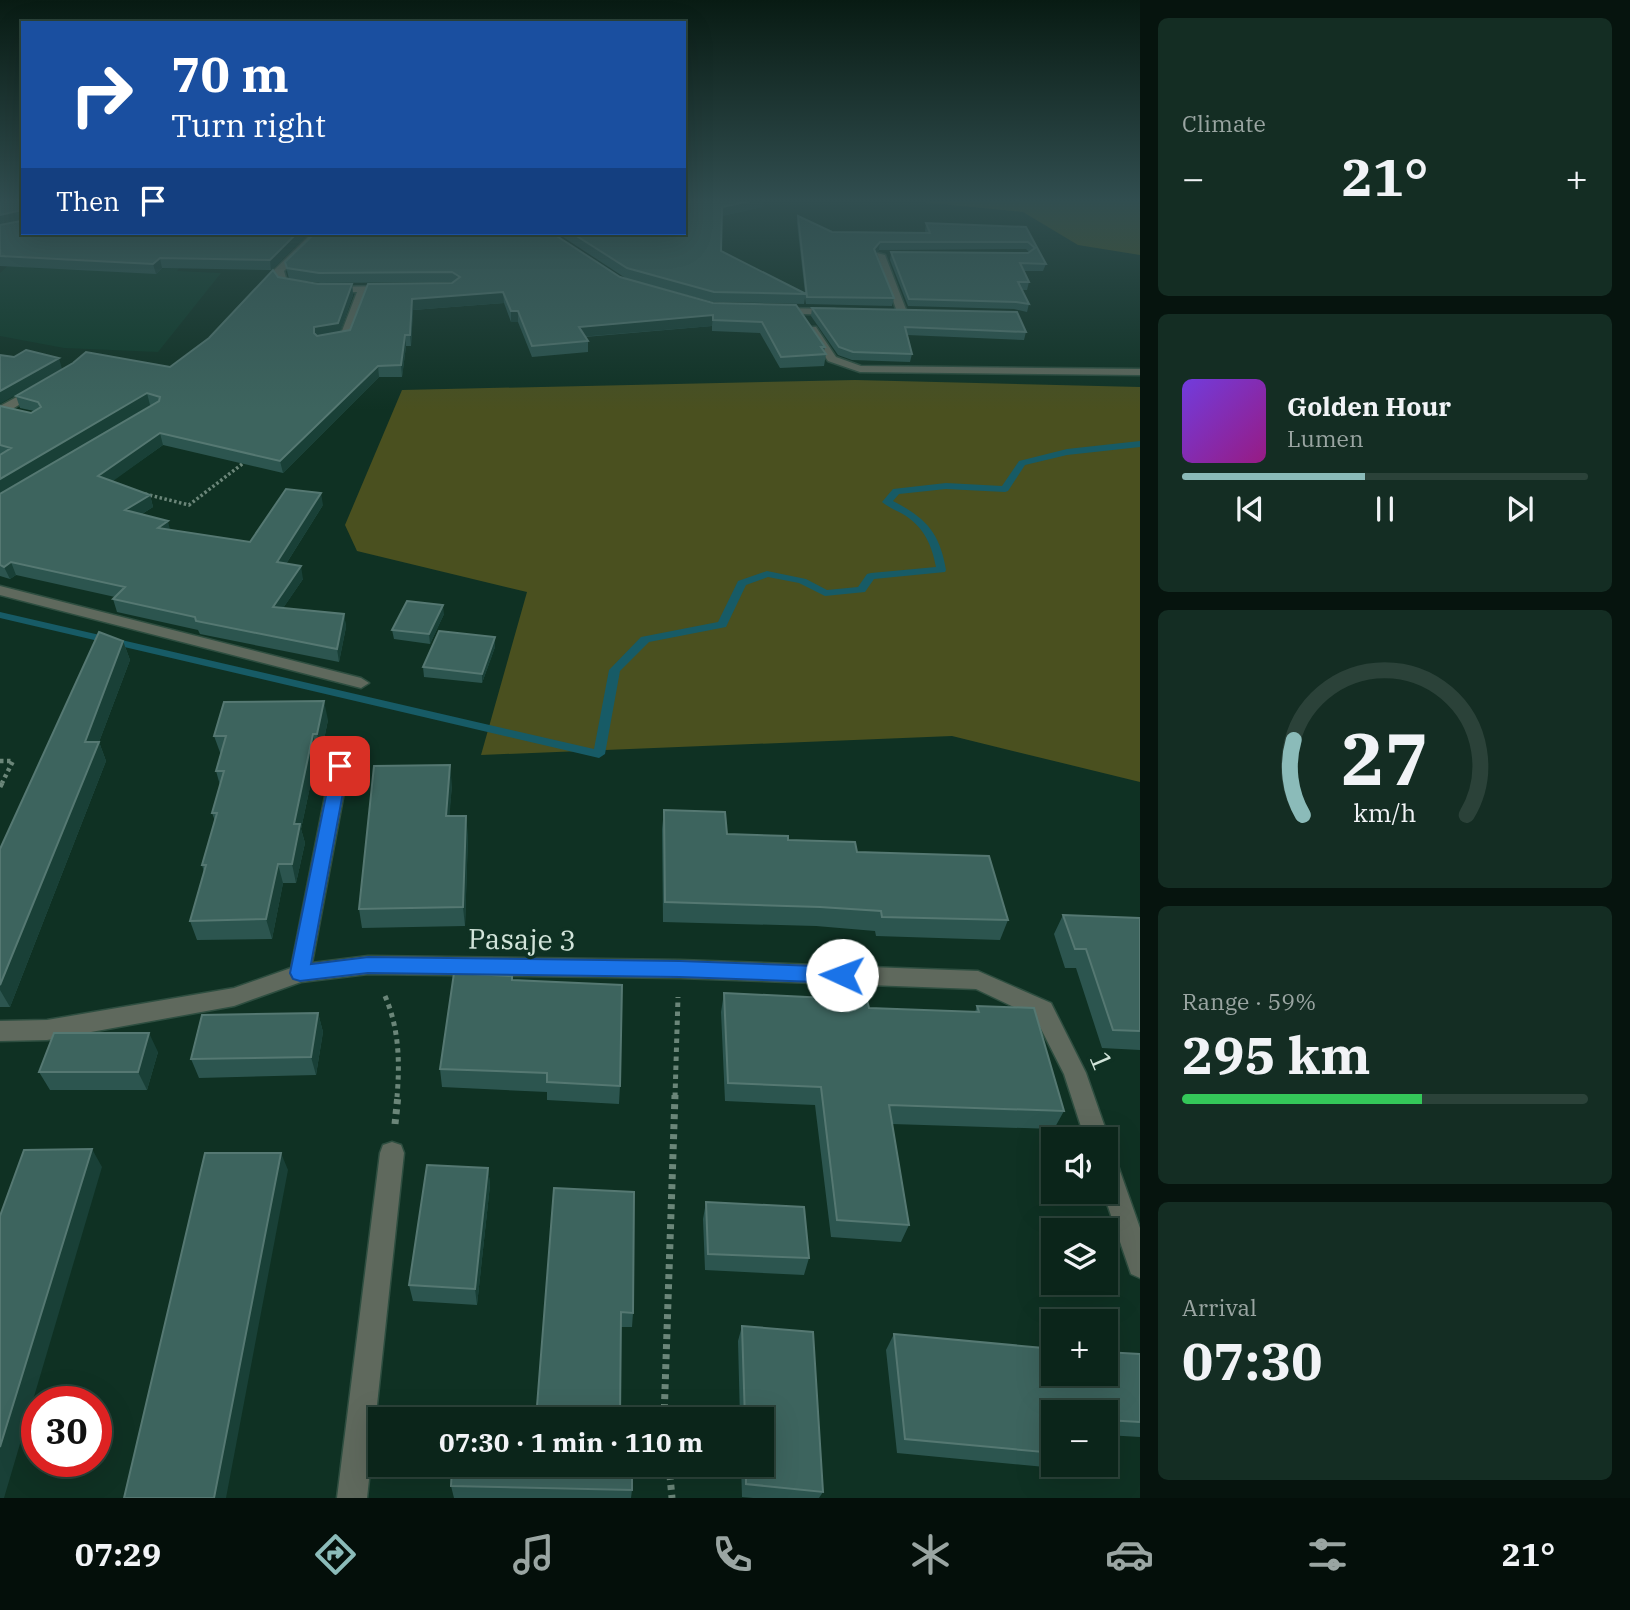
<!DOCTYPE html>
<meta charset="utf-8">
<style>
:root{--surface:#0b251a;--page:#142d23;--text:#f1f3f6;--muted:#9aa5a2;--line:#2b4239;--accent:#8bbbb9}
body{margin:0;font-family:"IBM Plex Serif",serif;background:var(--page);color:var(--text);height:100vh;display:flex;flex-direction:column;font-size:26px;white-space:nowrap}
*{box-sizing:border-box;margin:0}
p{font-size:23px;color:var(--muted)}
.icon{flex:none;width:38px;height:38px;fill:none;stroke:currentColor;stroke-width:2;stroke-linecap:round;stroke-linejoin:round}
.map{position:relative;flex:1;overflow:hidden}
.drawer{display:flex;flex-direction:column;gap:18px;padding:18px;background:#06140e;width:490px}
.drawer>*{flex:none}
.guide{position:absolute;left:21px;top:21px;width:665px;height:214px;border-radius:0px;box-shadow:0 7px 28px #0002,0 0 0 2px var(--line);background:#1a4fa0;color:#fff;overflow:hidden}
.tools{position:absolute;left:1041px;top:1127px;display:grid;gap:14px}
.tools a{display:grid;place-items:center;width:77px;height:77px;border-radius:0px;background:var(--surface);box-shadow:0 7px 28px #0002,0 0 0 2px var(--line);font-size:35px}
.speed{position:absolute;left:21px;top:1386px;display:flex;gap:14px;font-size:35px;font-weight:700;text-align:center}
.speed>*{display:grid;place-content:center;width:91px;height:91px;border-radius:50%;background:var(--surface);box-shadow:0 7px 28px #0002,0 0 0 2px var(--line);line-height:1}
.speed .limit{border:10px solid #d22;background:#fff;color:#111}
.pin{position:absolute;display:grid;place-items:center;width:60px;height:60px;color:#fff;margin:-30px;border-radius:14px;box-shadow:0 4px 10px #0006}
.me{position:absolute;width:77px;margin:-38px;rotate:272deg;stroke-linejoin:round;filter:drop-shadow(0 0 5px #0008)}
.turn{display:flex;align-items:center;gap:24px;height:147px;padding:0 35px;font-size:32px}
.turn .icon{width:91px;height:91px;stroke-width:2.5}
.turn b{display:block;font-size:49px;line-height:60px}
.then{display:flex;align-items:center;height:66px;padding:0 35px;background:#0003;gap:14px;font-size:26px}
.big{font-size:52px;font-weight:700;line-height:1.1}
.drawer .card{flex:1;display:flex;flex-direction:column;justify-content:center;gap:10px;min-width:0;padding:0 24px;border-radius:10px;background:var(--page)}
.drawer .dial{align-items:center;gap:0}
.dial svg{height:182px;overflow:visible;fill:none;stroke:var(--line);stroke-width:7;stroke-linecap:round;text-anchor:middle}
.dial text{fill:var(--text);stroke:none}
.song{display:flex;align-items:center;gap:21px}
.cover{width:84px;height:84px;border-radius:10px;background:linear-gradient(135deg,hsl(260 70% 55%),hsl(310 70% 35%))}
.played{height:7px;border-radius:4px;background:linear-gradient(90deg,var(--accent) 45%,var(--line) 45%)}
.keys{display:flex;justify-content:space-around;direction:ltr}
.heat{display:flex;justify-content:space-between;align-items:center;font-size:38px;direction:ltr}
.charge{height:10px;border-radius:5px;background:linear-gradient(90deg,#34c759 59%,var(--line) 0)}
.trip{position:absolute;left:368px;top:1407px;width:406px;height:70px;border-radius:0px;background:var(--surface);box-shadow:0 7px 28px #0002,0 0 0 2px var(--line);font-weight:700;line-height:70px;text-align:center}
.dock{display:flex;height:112px;justify-content:space-around;align-items:center;background:#040f0a;color:var(--muted)}
.dock .icon{width:49px;height:49px}
.dock .current{color:var(--accent)}
.dock b{font-size:32px;color:var(--text)}
main{display:flex;flex:1;min-height:0}
.map>svg:first-child{display:block}
</style>
<main>
<div class="map">
<svg width="1140" height="1498" viewBox="0 0 1140 1498">
<rect width="100%" height="100%" fill="#0f3123"/>
<path fill="#0f3b2a" d="M26 249 188 257 177 271 221 273 158 352 64 348 0 336V273Z"/>
<path fill="#4a501f" d="M911 201H1140V255L1078 245 1023 212Z
M855 380 1140 387V782L952 736 481 755 527 592 357 551 345 525 402 390Z"/>
<g fill="none" stroke-linecap="round" stroke-linejoin="round">
<path fill="#175b66" fill-rule="evenodd" d="M1140 441V447L1067 455 1025 465 1008 491 1005 492 946 489 899 494 893 501C926 518 940 533 946 570L945 572 874 579 865 592 825 596 799 583 768 577 746 585 726 627 649 642 620 671 605 754 599 758 0 618V612L594 749 609 670 641 637 718 622 738 581 767 571 806 579 827 590 858 587 867 574 871 573 936 567C932 546 925 529 906 516 898 511 889 508 882 502L893 489 946 483 1002 486 1019 461 1067 449Z"/>
<g stroke="#2e4e40" stroke-width="3">
<path id="service" d="M808 327H816L836 357 861 366 1140 369V375L860 372 828 361 807 329Z
M37 386 43 389 41 391 6 413H0V406Z"/>
</g>
<g stroke="#2e4e40" stroke-width="3">
<path id="minor" d="M312 233H322L284 271 287 281 304 286 299 289 280 285 274 270Z
M877 253 885 255 907 312 906 314 897 312Z
M390 286 394 287V291L367 292 349 340 327 343V339L340 336 357 292H331L327 291V287Z
M779 308 835 309 840 312 835 315 775 313 774 311Z
M0 586 361 678 369 683 361 688 0 595Z
M340 760 349 766 312 963 368 956 680 960 978 971 1051 1003 1086 1073 1109 1139 1106 1146V1139H1085L1064 1074 1035 1017 976 989 680 978 368 974 301 982 234 1006 47 1040 0 1041V1021L47 1020 234 988 291 968 331 766Z
M392 1142 401 1145 404 1153 367 1498H337L380 1153 383 1145Z
M1106 1153 1115 1157 1140 1228V1278L1131 1274 1103 1192H1106Z"/>
</g>
<path stroke="#6b8679" stroke-width="3.5" stroke-dasharray="2.5 2.5" stroke-linecap="butt" d="M145 494 189 505 246 461"/>
<path stroke="#6b8679" stroke-width="4.5" stroke-dasharray="3.5 3.5" stroke-linecap="butt" d="M0 761H13L2 783"/>
<path stroke="#6b8679" stroke-width="5" stroke-dasharray="4.5 4.5" stroke-linecap="butt" d="M0 787 3 781
M385 996C399 1028 400 1062 397 1097
M675 1097 678 997"/>
<path stroke="#6b8679" stroke-width="7" stroke-dasharray="5 5" stroke-linecap="butt" d="M395 1124 398 1095
M664 1419 675 1095
M669 1465 672 1498"/>
<use href="#service" fill="#5f695d" fill-rule="evenodd"/>
<use href="#minor" fill="#5f695d" fill-rule="evenodd"/>
</g>
<path fill="#2c554f" d="M0 201 309 233 271 270 162 268 156 274 0 266Z
M684 201H763L762 207 722 216 721 251 805 293 797 223 798 216 832 232 926 233 925 231 926 223 1026 227 1046 264 1043 271H1024L1029 282 1027 290H1022L1029 304 1027 312 1014 309 908 306 890 260 891 252 1028 253 1029 252 1026 249 879 250 876 253 894 298 892 306 806 304 805 298 804 304 713 302 627 279 557 233H684Z
M285 262 620 277 713 303 825 347 824 352 826 354 824 366 780 368 760 333 712 331V326L585 337 588 341V352L532 357 518 322H511L504 303 413 310 411 346H406L402 377H379L283 473 163 445 112 481 150 495 153 507 142 514 170 530 250 542 323 505 286 564 303 579 283 608 344 614 346 627 339 662 200 634 198 630 117 612 113 599 115 597 16 575 10 579 0 576V494L151 405H150L0 494V406L31 413 34 411 20 408 16 396 170 367 209 338 278 277 318 284H352L353 295 340 332 350 330 453 282 320 283 289 279Z
M812 308 1026 332 1024 340 907 335 912 354 910 362 852 360 838 355 811 316Z
M444 614 430 644 394 639 392 630Z
M123 641 130 660 99 742 106 761 10 1007H0V849Z
M495 647 482 683 424 677 423 667Z
M328 720 321 754H317L301 829 305 843 296 883H283L272 939 197 940 190 921 204 872 202 865 215 821 212 813 220 785 216 771 221 755 214 736Z
M452 785 449 816 468 835 465 926 362 928 359 909Z
M664 810 727 834 788 840 857 852 1008 920 1000 940 876 936 875 931 816 926 663 922 662 829Z
M1063 915 1140 918V1050L1102 1048 1076 968H1065L1054 934Z
M513 980 620 1086 619 1104 547 1100V1092L442 1087 440 1069Z
M724 993 869 1008 975 1012 977 1006 1064 1111 1054 1129 892 1124 909 1225 901 1242 831 1237 815 1105 725 1101 721 1012Z
M318 1013 323 1032 316 1075 199 1078 191 1059Z
M158 1052 147 1090H50L39 1072Z
M488 1168 490 1185 477 1305 413 1301 409 1285Z
M554 1188 633 1313 632 1327H621Z
M706 1202 809 1258 804 1275 705 1270 703 1219Z
M742 1326 823 1492 819 1498H753L742 1497 741 1465H761V1419H740L738 1341Z
M894 1334 1054 1374 1140 1354V1437L1106 1435V1412H1054V1465H1093L1087 1471 897 1453 886 1350Z
M451 1486 632 1490 631 1498H454Z"/>
<path fill="#194037" d="M750 201H763L762 207 721 216 722 207Z
M22 210 23 220 0 225V215Z
M297 233H309L271 270 270 260Z
M880 242 879 250 873 256 874 249Z
M160 258 162 268 156 274 153 264Z
M352 284 353 295 339 334 316 338 314 333V327Z
M503 292 504 303 413 310 411 346 410 335 412 299Z
M511 311H518V322H511Z
M713 315 712 326 579 337V327Z
M405 335 406 346 402 377 401 365Z
M59 358 62 369 0 404V391Z
M378 366 379 377 283 473 280 461Z
M147 393 150 405 0 494V479Z
M160 433 163 445 102 489 98 476Z
M321 493 323 505 279 575 277 562Z
M150 495 153 507 129 522 125 510Z
M168 521 171 534 158 528Z
M11 562 16 575 10 579 4 567Z
M301 566 303 579 275 620 273 607Z
M443 605 444 614 430 644 429 634Z
M344 614 346 627 339 662 337 649Z
M495 637V647L482 683V674Z
M123 641 130 660 99 742 106 761 10 1007 0 990V985L85 742Z
M324 701 328 720 321 754 317 734Z
M313 734 317 754 301 829 305 843 296 883 292 864 294 824Z
M450 765 452 785 448 835 446 816Z
M466 816 468 835 465 926 463 907Z
M278 864 283 883 272 939 266 919Z
M318 1013 323 1032 316 1075 311 1057Z
M149 1033 158 1052 147 1090 138 1072Z
M92 1149 102 1167 4 1498H0V1447Z
M281 1153 288 1170 226 1498H214Z
M488 1168 490 1185 477 1305 475 1289Z"/>
<path fill="#3d645e" stroke="#557872" stroke-width="2" d="M0 201H23V233H297L270 260 160 258 153 264 0 256V225L21 221 22 210 0 215Z
M684 201H750L722 207 721 251 806 294 714 292 627 268 572 233H684Z
M798 216 832 232 930 233 926 223 1026 227 1046 264 1020 263 1029 282H1018L1029 304 1016 302 909 299 891 252 1028 253 1035 248 1028 242H880L874 249 894 298 807 297Z
M315 233H552L620 277 713 303 796 305 825 347H821L826 354 781 357 762 322 713 320V315L579 327 588 341 532 346 518 311H511L503 292 412 299 410 335H405L401 365 378 366 280 461 160 433 98 476 150 495 125 510 168 521 158 528 250 542 286 489 321 493 277 562 301 566 273 607 344 614 337 649 196 621 195 617 113 599 125 587 11 562 4 567 0 565V494L159 401 160 397 147 393 0 479V455L11 448 0 445V406L31 413 41 407 38 402 16 396 73 363 86 352 170 367 209 338 273 270 278 277 318 284H352L338 323 314 327V333L317 336 350 330 368 284 452 283 460 277 452 272 319 273 287 268 285 262Z
M812 308 1017 312 1026 332 905 327 912 354 853 352 839 347Z
M26 350 59 358 0 391V355L14 357Z
M407 601 443 605 429 634 392 630Z
M439 631 495 637 482 674 423 667Z
M99 632 123 641 85 742H99L0 985V849Z
M324 701 317 734H313L294 824H300L292 864H278L266 919 190 921 206 865H202L217 813H212L224 771H216L226 736H214L224 702Z
M450 765 446 816H466L463 907 359 909 374 766Z
M664 810 725 812 727 834 788 836V840L855 842 857 852 989 856 1008 920 882 917 881 911 820 907 665 902Z
M1063 915 1140 918V1031L1113 1030 1086 949H1075Z
M454 973 512 976V980L622 985 620 1086 547 1082V1073L440 1069Z
M724 993 867 1000 869 1008 979 1012 977 1006 1034 1008 1064 1111 889 1105 909 1225 837 1220 821 1087 728 1083Z
M318 1013 311 1057 191 1059 202 1015Z
M54 1033H149L138 1072H39Z
M92 1149 0 1447V1216L24 1150Z
M205 1153H281L214 1498H124Z
M427 1165 488 1168 475 1289 409 1285Z
M554 1188 634 1192 633 1313 621 1312 620 1419H536Z
M706 1202 804 1207 809 1258 708 1254Z
M742 1326 813 1332 823 1492 746 1484V1465H761V1419H745Z
M894 1334 1054 1349V1374H1106V1352L1140 1354V1422L1106 1420V1412H1054V1453L905 1439Z
M456 1418 497 1419H456Z
M452 1465H632V1490L451 1486Z"/>
<linearGradient id="sky" x2="0" y2="1"><stop stop-color="#081b13"/><stop offset="0.49" stop-color="#314e50"/><stop offset="1" stop-color="#314e50" stop-opacity="0"/></linearGradient>
<rect width="1140" height="410" fill="url(#sky)"/>
<path fill="#1a73e8" stroke="#114b97" stroke-width="2" d="M340 760 348 766 311 964 368 957 680 961 842 967 849 969 852 975 849 981 842 983 680 977 368 973 300 981 293 979 290 973 332 766Z"/>
<g text-anchor="middle" dominant-baseline="central" stroke-width="7" stroke-linejoin="round" paint-order="stroke">
<g font-size="28" fill="#d2e4da" stroke="#0f3123">
<text transform="translate(522 939) rotate(1)">Pasaje 3</text>
<text transform="translate(1102 1061) rotate(67)">1</text>
</g>
</g>
</svg>
<div class="tools">
<a><svg class="icon" aria-label="sound" viewBox="0 0 24 24"><path d="M4 9h4l5-4v14l-5-4H4zM17 9q2 3 0 6"/></svg></a>
<a><svg class="icon" aria-label="layers" viewBox="0 0 24 24"><path d="M12 4l9 5-9 5-9-5zM3 14l9 5 9-5"/></svg></a>
<a>+</a>
<a>−</a>
</div>
<div class="speed"><div class="limit">30</div></div>
<div class="pin" style="left:340px;top:766px;background:#d93025"><svg class="icon" aria-label="arrive" viewBox="0 0 24 24"><path d="M6 21V4h12l-3 4 3 4H6"/></svg></div>
<svg class="me" style="left:842px;top:975px" viewBox="-20 -20 40 40"><circle r="19" fill="#fff"/><path d="M0-13L10 11 0 6-10 11z" fill="#1a73e8"/></svg>
<div class="trip">07:30 · 1 min · 110 m</div>
<div class="guide">
<div class="turn"><svg class="icon" aria-label="right" viewBox="0 0 24 24"><path d="M7 20v-9h11M14 6l5 5-5 5"/></svg><div><b>70 m</b>Turn right</div></div>
<div class="then">Then<svg class="icon" aria-label="arrive" viewBox="0 0 24 24"><path d="M6 21V4h12l-3 4 3 4H6"/></svg></div>
</div>
</div>
<section class="drawer">
<div class="card"><p>Climate</p>
<div class="heat"><a>−</a><b class="big">21°</b><a>+</a></div>
</div>
<div class="card">
<div class="song"><i class="cover"></i><div><b>Golden Hour</b><p>Lumen</p></div></div>
<div class="played"></div>
<div class="keys"><svg class="icon" aria-label="previous" viewBox="0 0 24 24"><path d="M18 5L8 12l10 7zM5 5v14"/></svg><svg class="icon" aria-label="pause" viewBox="0 0 24 24"><path d="M8 5v14M16 5v14"/></svg><svg class="icon" aria-label="next" viewBox="0 0 24 24"><path d="M6 5l10 7-10 7zM19 5v14"/></svg></div>
</div>
<div class="card dial"><svg viewBox="0 0 100 80">
<path d="M14 69A42 42 0 1 1 86 69"/>
<path d="M14 69A42 42 0 0 1 10 36" stroke="#8bbbb9"/>
<text x="50" y="56" font-size="32" font-weight="700">27</text>
<text x="50" y="72" font-size="11">km/h</text>
</svg></div>
<div class="card"><p>Range · 59%</p><b class="big">295 km</b><div class="charge"></div></div>
<div class="card"><p>Arrival</p><b class="big">07:30</b></div>
</section>
</main>
<nav class="dock">
<b>07:29</b>
<svg class="icon current" aria-label="directions" viewBox="0 0 24 24"><path d="M12 3l9 9-9 9-9-9zM9 14v-3h6M13 9l2 2-2 2"/></svg>
<svg class="icon" aria-label="music" viewBox="0 0 24 24"><path d="M9 18V5l10-2v13"/><circle cx="6" cy="18" r="3"/><circle cx="16" cy="16" r="3"/></svg>
<svg class="icon" aria-label="phone" viewBox="0 0 24 24"><path d="M5 4h4l2 5-3 2q2 4 5 5l2-3 5 2v4C11 20 4 13 5 4z"/></svg>
<svg class="icon" aria-label="climate" viewBox="0 0 24 24"><path d="M12 3v18M4 7l16 10M4 17L20 7"/></svg>
<svg class="icon" aria-label="car" viewBox="0 0 24 24"><path d="M5 17H2v-5l4-1 3-4h7l3 4 3 1v5h-3M9 17h6M6 11h13"/><circle cx="7" cy="17" r="2"/><circle cx="17" cy="17" r="2"/></svg>
<svg class="icon" aria-label="filters" viewBox="0 0 24 24"><path d="M4 7h16M4 17h16"/><circle cx="9" cy="7" r="2"/><circle cx="15" cy="17" r="2"/></svg>
<b>21°</b>
</nav>
